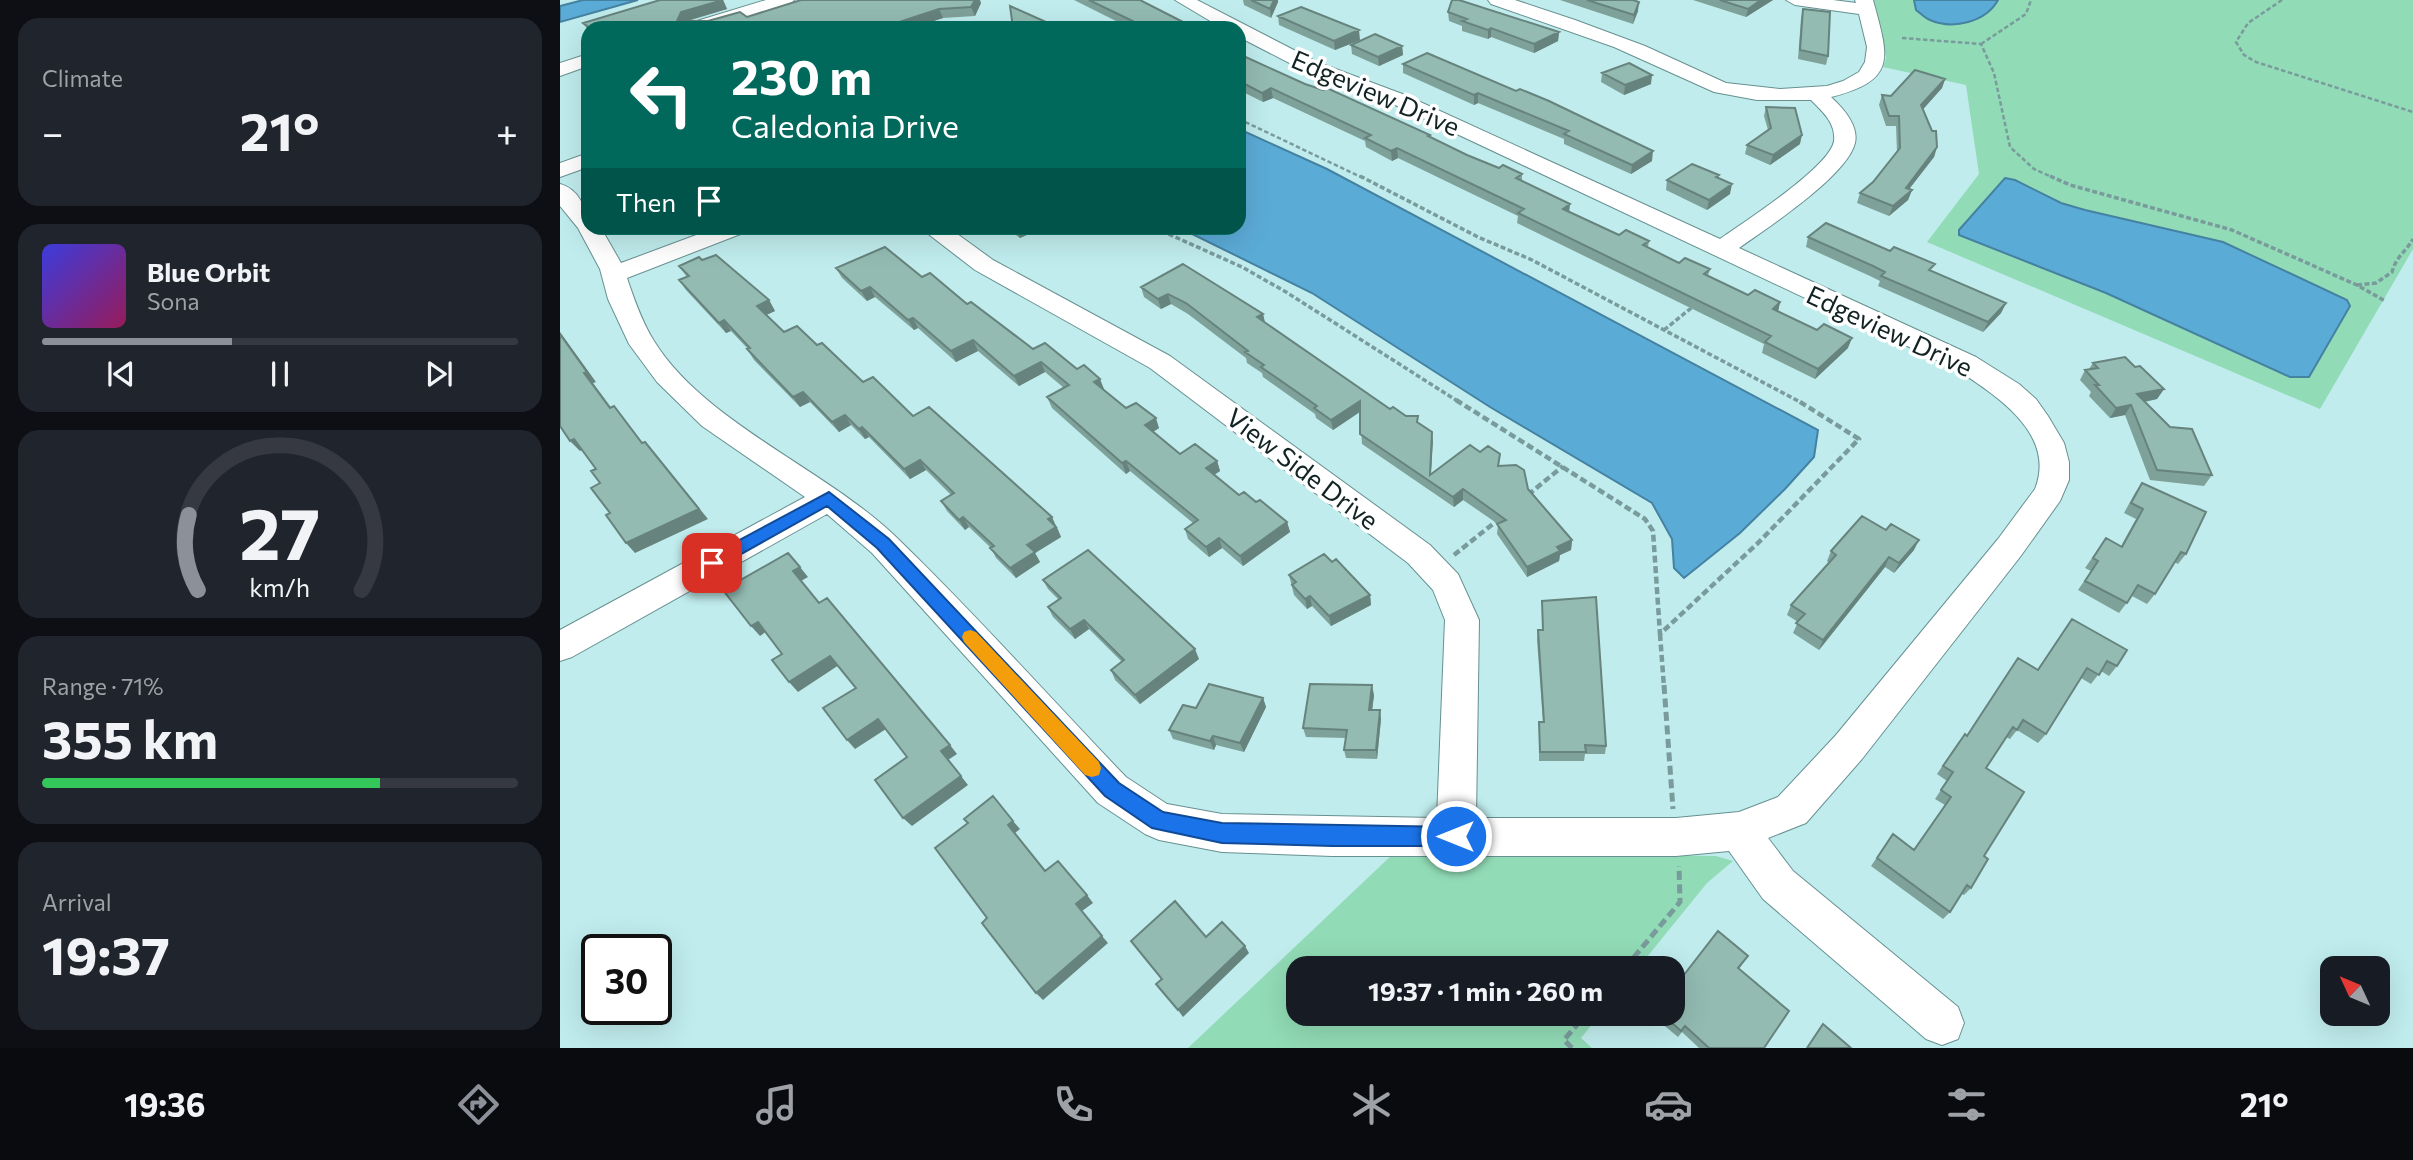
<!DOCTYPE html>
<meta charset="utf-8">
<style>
:root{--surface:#171b24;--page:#20242c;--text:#f1f3f6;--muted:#9ea1a6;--line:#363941;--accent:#8c9099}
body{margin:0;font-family:Commissioner,sans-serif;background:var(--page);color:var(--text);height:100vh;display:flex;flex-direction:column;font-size:26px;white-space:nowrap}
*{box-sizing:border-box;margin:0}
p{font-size:23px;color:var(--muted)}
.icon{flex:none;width:38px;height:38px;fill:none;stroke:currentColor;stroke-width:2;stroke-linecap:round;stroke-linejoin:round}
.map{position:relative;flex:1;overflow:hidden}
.panel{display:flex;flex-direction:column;gap:18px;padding:18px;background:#0d0f14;width:560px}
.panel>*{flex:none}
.guide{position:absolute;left:21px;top:21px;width:665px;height:214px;border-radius:21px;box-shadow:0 7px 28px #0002;background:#00695c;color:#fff;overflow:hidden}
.needle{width:46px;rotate:314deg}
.controls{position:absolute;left:1760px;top:956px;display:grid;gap:14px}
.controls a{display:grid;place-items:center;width:70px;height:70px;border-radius:14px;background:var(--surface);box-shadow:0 7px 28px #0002;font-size:35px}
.speed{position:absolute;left:21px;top:934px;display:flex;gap:14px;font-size:35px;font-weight:700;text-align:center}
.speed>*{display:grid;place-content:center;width:91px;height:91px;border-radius:50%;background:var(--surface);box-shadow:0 7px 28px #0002;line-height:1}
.speed .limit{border:4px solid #111;border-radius:10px;background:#fff;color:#111}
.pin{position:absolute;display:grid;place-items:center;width:60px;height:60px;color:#fff;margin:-30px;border-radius:14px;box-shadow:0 4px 10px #0006}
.me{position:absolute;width:77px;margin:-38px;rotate:270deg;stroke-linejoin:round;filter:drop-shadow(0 0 5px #0008)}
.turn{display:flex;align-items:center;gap:24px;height:147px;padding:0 35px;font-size:32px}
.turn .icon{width:91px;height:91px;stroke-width:2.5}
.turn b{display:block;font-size:49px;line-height:60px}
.then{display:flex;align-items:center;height:66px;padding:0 35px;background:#0003;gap:14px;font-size:26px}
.big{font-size:52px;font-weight:700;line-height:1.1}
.panel .card{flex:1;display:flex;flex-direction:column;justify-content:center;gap:10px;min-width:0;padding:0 24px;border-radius:21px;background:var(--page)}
.panel .dial{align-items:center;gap:0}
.dial svg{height:182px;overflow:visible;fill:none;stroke:var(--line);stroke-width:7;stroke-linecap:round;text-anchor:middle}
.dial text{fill:var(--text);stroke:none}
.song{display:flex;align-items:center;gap:21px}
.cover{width:84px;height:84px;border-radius:10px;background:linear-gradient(135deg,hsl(240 70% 55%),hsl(330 70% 35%))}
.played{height:7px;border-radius:4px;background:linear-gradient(90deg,var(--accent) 40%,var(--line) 40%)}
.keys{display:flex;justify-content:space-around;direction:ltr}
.heat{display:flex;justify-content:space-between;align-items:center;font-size:38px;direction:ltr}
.charge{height:10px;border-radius:5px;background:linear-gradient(90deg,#34c759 71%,var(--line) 0)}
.trip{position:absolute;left:726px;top:956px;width:399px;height:70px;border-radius:21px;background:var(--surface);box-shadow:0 7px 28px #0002;font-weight:700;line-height:70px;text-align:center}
.tab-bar{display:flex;height:112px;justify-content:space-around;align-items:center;background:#090b0e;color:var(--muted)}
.tab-bar .icon{width:49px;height:49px}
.tab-bar .active{color:var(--accent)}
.tab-bar b{font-size:32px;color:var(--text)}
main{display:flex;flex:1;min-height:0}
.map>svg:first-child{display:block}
</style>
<main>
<section class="panel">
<div class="card"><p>Climate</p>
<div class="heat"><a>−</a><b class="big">21°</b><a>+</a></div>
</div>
<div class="card">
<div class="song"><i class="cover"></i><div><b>Blue Orbit</b><p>Sona</p></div></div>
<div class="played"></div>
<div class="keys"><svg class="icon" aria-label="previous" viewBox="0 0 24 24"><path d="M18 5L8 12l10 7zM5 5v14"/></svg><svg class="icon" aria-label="pause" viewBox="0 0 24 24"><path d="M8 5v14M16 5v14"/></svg><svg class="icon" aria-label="next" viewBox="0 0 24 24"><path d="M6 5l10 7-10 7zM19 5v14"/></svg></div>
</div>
<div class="card dial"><svg viewBox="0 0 100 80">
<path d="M14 69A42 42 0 1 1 86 69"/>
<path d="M14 69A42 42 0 0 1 10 36" stroke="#8c9099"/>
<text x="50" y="56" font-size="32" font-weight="700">27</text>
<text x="50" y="72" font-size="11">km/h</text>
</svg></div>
<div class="card"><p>Range · 71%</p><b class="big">355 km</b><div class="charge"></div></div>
<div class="card"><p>Arrival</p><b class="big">19:37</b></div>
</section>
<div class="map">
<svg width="1853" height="1048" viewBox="0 0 1853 1048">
<rect width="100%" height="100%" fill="#c0eced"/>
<path fill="#91dbb6" d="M1314 0H1853V249L1760 409 1367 242 1419 174 1406 85 1323 67 1326 58Z
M834 853 1156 856 1173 861 1147 883 1078 968H738V1013H1041L1021 1038 1032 1048H628Z"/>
<path fill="#5babd7" stroke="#4582a1" stroke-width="2" d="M23 0H78L0 22V6Z
M1354 0H1438C1426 22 1393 30 1370 20 1366 19 1360 13 1356 10Z
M679 129 767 169 1258 430 1254 457 1225 489 1180 533 1124 578 1114 568 1112 539 1092 503 930 407 752 293 620 228H679Z
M1445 178 1455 180 1501 203 1525 210 1663 242 1787 300 1790 306 1749 377H1730L1546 293 1399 235V230Z"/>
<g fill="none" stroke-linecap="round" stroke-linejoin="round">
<g stroke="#679091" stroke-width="2">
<path id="minor" d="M206 0H234L231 4 152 28H124L127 24Z
M615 0H637L757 62 845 95 1160 239C1184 222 1270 167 1274 141 1276 123 1262 111 1251 100H1197L1154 92 1054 47 931 4 928 0H955L1015 20 1085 46 1166 83 1220 89 1267 86 1283 81 1299 72 1305 62 1307 47 1299 14 1235 5 1226 0H1273L1296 3 1295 0H1313C1328 56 1339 80 1271 97 1283 108 1299 125 1295 143 1287 176 1207 228 1179 248L1416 357 1459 384 1476 399 1488 416 1504 443 1509 462V480L1500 501 1460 557 1302 759 1246 823 1208 838 1233 871 1398 1007 1404 1023 1398 1039 1382 1045 1366 1039 1203 899 1169 851 1116 856H772L662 852 599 840 585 834 538 803 312 553 267 514 12 657 0 661V630L245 497 142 426 97 382 69 344 48 299 40 269 18 228 0 206V184C19 189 28 210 28 228H41L61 263 155 228H186L183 233 67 278C74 299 82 322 94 341 144 422 265 469 335 536 415 613 489 697 566 777L607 804 662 814 877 818 885 620 873 590 848 563 590 368 415 270 367 233 364 228H389L433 260 610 356 870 545 898 574 919 620 916 818H1116L1179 812 1218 797 1276 735 1438 539 1475 489C1497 433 1435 395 1396 369L831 103 743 70 679 37V28H662Z
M28 54V66L0 76V63Z
M28 153V167L0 177V163Z"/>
</g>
<path stroke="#7a9b9c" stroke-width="2.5" stroke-dasharray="4.5 2.5" stroke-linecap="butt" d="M1722 0 1688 23 1676 42 1684 55 1696 62 1853 112
M1342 38 1421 44 1434 73 1450 147 1474 169 1494 178
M1421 44 1466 14 1471 0
M679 119 803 178"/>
<path stroke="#7a9b9c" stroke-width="3.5" stroke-dasharray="5 2.5" stroke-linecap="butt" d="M800 176 918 237 972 260 1240 402
M1490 176 1510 185 1672 230 1797 285 1825 301
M595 228 682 267 726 292 899 402
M1797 285 1816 283 1832 272C1837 255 1845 253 1853 239
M1104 330 1135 305"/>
<path stroke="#7a9b9c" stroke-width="4.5" stroke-dasharray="7 3.5" stroke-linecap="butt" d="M896 400 1085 519 1093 531 1100 634 1198 543 1299 439 1237 400
M968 495 1003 466
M894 555 939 519
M1100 634 1104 687"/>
<path stroke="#7a9b9c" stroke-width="5" stroke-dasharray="9 4.5" stroke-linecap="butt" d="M1104 685 1113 809
M1065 968 1120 902 1119 866
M1012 1048 1004 1040 1027 1013"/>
<use href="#minor" fill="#fff" fill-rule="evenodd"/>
</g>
<path fill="#7ea199" d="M163 0 167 9 128 21H148L187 17 421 3 415 16 383 18 352 28H28V30L23 23Z
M514 0H580L623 22 624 28H570Z
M683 0H718V2L711 18 684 5Z
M1000 0H1073L1078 11 1073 24Z
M1133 0H1213L1186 17Z
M1243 9 1268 56 1266 65 1238 59 1241 18Z
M888 12 999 32 998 41 974 53 931 37 928 39 902 31V26L889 21Z
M718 16 800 40 775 50 719 25Z
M791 45 842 46 843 55 819 66 792 54Z
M679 54 745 84 870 135 871 138 907 155 939 168 962 174V181L1009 212 1059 235 1089 241 1088 247 1119 263 1150 269 1148 276 1188 295 1220 302 1218 311 1288 348 1255 379 1202 353 1204 344 957 223 958 216 838 158 832 161 806 147 805 141 713 98 703 102 679 90Z
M843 64 1092 161 1071 174 1004 144V139L918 103 914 105 843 73Z
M1042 73 1091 84 1064 95 1041 82Z
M1385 79 1382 88 1363 109 1377 147 1374 157 1349 189 1352 190 1348 200 1329 216 1297 203 1300 193 1313 182 1337 152 1336 126H1326L1319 105 1322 95 1331 96Z
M1206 107 1240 144 1210 165 1185 154 1187 145 1208 130 1204 116Z
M1159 175 1158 178 1170 194 1147 210 1106 190 1107 180Z
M446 228H482L460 238Z
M1248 237 1330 251 1372 272 1446 303 1441 313 1423 332 1318 286 1320 281 1310 276 1246 247Z
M142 260 209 300 215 311 206 315 224 332 257 345 303 382 353 416 497 527 501 537 475 553 480 562 456 578 436 558 431 548 409 527 405 530 387 511 381 501 391 495 366 470 350 479 309 437 305 439 291 425 279 432 250 402 240 407 194 360 187 349H188L171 331 166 333 126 290 119 280 127 277 119 266Z
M276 268 362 277 407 304 473 349 544 389H543L566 408 599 428 593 432 620 454 657 461 660 471 654 475 679 495 696 502 727 522 730 532 683 566 662 548 649 557 628 539 625 529 633 523 570 471 566 474 492 408 487 397 504 388 485 372 459 386 418 351 396 362 358 328 354 330 315 297 307 301 282 278Z
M581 287 703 314 705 322 830 409 859 423 872 432 871 474 939 466 968 489 1012 540 1011 550 1000 555 999 561 967 577 937 534 938 524 903 500 894 507 802 444 800 412 773 430 756 418 755 414 703 377 702 373 687 363 686 358 628 314 611 304 601 309 584 297Z
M1533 363 1575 367 1604 389 1597 399 1585 402 1652 475 1644 486 1590 480 1565 415 1550 418 1529 396 1531 392 1520 380 1525 370 1529 369Z
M1582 483 1626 554 1618 564 1614 562 1595 594 1587 604 1572 596 1559 613 1518 590 1531 571 1525 568 1546 538 1561 546 1576 519 1564 513 1575 493Z
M1354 550 1334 573 1325 567 1259 650 1233 633 1238 622 1227 615 1231 605 1269 563 1267 561 1271 551Z
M772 562 810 595 811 605 771 626 752 606 747 609 734 595 729 575Z
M483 580 639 659 580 704 555 680 551 670 562 662 529 629 515 639 493 617 488 607 499 600 488 589Z
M982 601 1046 746 1045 754H1025L1024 761H979V722H983L977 640 978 630H982Z
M1512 619 1557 666 1549 676 1541 671 1531 684 1521 678 1486 734 1478 743 1457 730 1450 739 1446 737 1426 768 1424 856 1411 888 1404 895 1402 894 1390 912 1383 919 1311 866 1333 834 1354 850 1385 805 1375 799 1387 781 1377 774 1398 743 1477 670Z
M814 695 812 710 821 719 817 759 786 758 784 750 786 738 746 737 743 728Z
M703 698 706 707 684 752 656 745 654 750 613 739 609 730 636 708Z
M1188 956 1179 969 1204 1048H1139L1122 1032 1118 1037 1094 1017 1096 1013H1113Z"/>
<path fill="#67837d" d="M163 0 167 9 126 21H117L121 12Z
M415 0H420L421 3 415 16 411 7Z
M714 0H718V2L711 18 710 9Z
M1201 0H1213L1186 17 1188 9Z
M1079 2 1078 11 1073 24 1074 15Z
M379 9 383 18 352 28H321Z
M623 22 624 28H608Z
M931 28V37L928 39V30Z
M799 30 800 40 775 50 774 41Z
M999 32 998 41 974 53V44Z
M842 46 843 55 819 66 818 57Z
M1092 75 1091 84 1064 95 1065 85Z
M1385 79 1382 88 1358 115 1361 105Z
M711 88 713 98 703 102 702 93Z
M918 93V103L914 105V95Z
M1242 135 1240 144 1210 165 1213 155Z
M1377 147 1374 157 1343 197 1352 190 1348 200 1329 216 1333 206Z
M837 148 838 158 832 161 831 151Z
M1093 151 1092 161 1071 174 1072 165Z
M1172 184 1170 194 1147 210 1149 200Z
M1010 204 1009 214 1003 209Z
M456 228H482L460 238Z
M310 287 315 297 307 301 301 291Z
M608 294 611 304 601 309 598 299Z
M209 300 215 311 204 316 197 306Z
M1220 302 1218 312 1213 309Z
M1446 303 1441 313 1423 332 1428 322Z
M703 314 705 324 697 317Z
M353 318 358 328 354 330 348 320Z
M164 320 171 331 166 333 159 323Z
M0 332 36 382 33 383 59 418 24 373 0 334Z
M1292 338 1288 348 1255 379 1258 369Z
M413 340 418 351 396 362 391 351Z
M481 362 485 372 459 386 454 376Z
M540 379 544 389 538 392 534 382Z
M1604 389 1597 399 1571 404 1577 394Z
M243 392 250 402 240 407 233 397Z
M800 401 801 411 773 430 771 420Z
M1571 405 1565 415 1550 418 1556 408Z
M285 415 291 425 279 432 272 422Z
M596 418 599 428 588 435 585 425Z
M302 427 309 437 305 439 299 429Z
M872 432 873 442 870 485V475Z
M14 439 24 449 20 451 10 441Z
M85 442 148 519 75 553 66 543Z
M360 460 366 470 350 479 344 469Z
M566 461 570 471 566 474 562 463Z
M657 461 660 471 649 478 646 468Z
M903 489V500L894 507 893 497Z
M403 517 409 527 405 530 399 520Z
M492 517 501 537 475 553 480 562 456 578 450 568 488 519Z
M727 522 730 532 683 566 680 556Z
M659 538 662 548 649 557 646 547Z
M1012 540 1011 550 1000 555 999 561 967 577V567L997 547Z
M1359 540 1354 550 1334 573 1339 563Z
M1329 557 1325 567 1259 650 1263 640Z
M240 567 248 577 241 581 233 571Z
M810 595 811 605 771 626 769 616Z
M750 596 752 606 747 609 745 599Z
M524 620 529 629 515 639 510 629Z
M198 622 207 631 200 636 191 626Z
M635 649 639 659 580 704 575 695Z
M270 656 279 665 238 692 229 682Z
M812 685 814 695 811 719 809 710Z
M703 698 706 707 684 752 680 743Z
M820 710 821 719 817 759 816 750Z
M318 719 326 729 295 749 287 740Z
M653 736 656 745 654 750 650 741Z
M390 745 397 754 388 760 381 751Z
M401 776 408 785 352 826 343 818Z
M453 821 460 829 455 833 448 825Z
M527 895 533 903 522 911 516 904Z
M542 936 548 943 483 1000 476 993Z
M685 946 689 953 623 1017 618 1010Z"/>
<path fill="#93bbb2" stroke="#67837d" stroke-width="2" d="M100 0H163L121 12 117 21H148L180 12 187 17 241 0H415L411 7 379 9 321 28H30L23 23Z
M529 0H580L623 22 608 28H587Z
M691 0H714L710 9Z
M892 0H899L999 32 974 44 931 28 928 30 902 21 907 19 888 12Z
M1027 0H1073L1079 2 1074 15Z
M1160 0H1201L1188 9Z
M450 6 486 22 487 28H453Z
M741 7 799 30 774 41 718 16Z
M1243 9 1270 12 1268 56 1240 50Z
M815 34 842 46 818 57 791 45Z
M867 53 956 91 960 89 989 101 1093 151 1072 165 1004 134 1009 131 918 93 914 95 843 64Z
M679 54 745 84 763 90 767 88 870 135 868 136 907 155 939 168 943 165 962 174 956 178 1010 204 1003 209 1059 235 1066 230 1089 241 1083 245 1119 263 1125 258 1150 269 1144 274 1188 295 1195 290 1220 302 1213 309 1257 330 1264 324 1292 338 1258 369 1205 342 1211 336 958 213 964 209 837 148 831 151 805 138 811 135 711 88 702 93 679 81Z
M1069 63 1092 75 1065 85 1042 73Z
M1355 70 1385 79 1361 105 1372 131H1376L1377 147 1346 188 1352 190 1333 206 1300 193 1313 182 1340 148 1339 116H1329L1322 95 1331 96Z
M1206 107 1235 108 1242 135 1213 155 1187 145 1211 128Z
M1132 164 1159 175 1156 177 1172 184 1149 200 1107 180Z
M1266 223 1330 251 1334 247 1375 264 1369 270 1446 303 1428 322 1321 276 1325 272 1313 266 1248 237Z
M325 247 362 277 370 273 407 304 411 302 473 349 485 343 517 369 524 365 540 379 534 382 566 408 576 403 596 418 585 425 620 454 635 444 657 461 646 468 679 495 684 492 696 502 700 500 727 522 680 556 659 538 646 547 625 529 638 520 566 461 562 463 487 397 509 385 481 362 454 376 413 340 391 351 353 318 348 320 310 287 301 291 276 268Z
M156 255 209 300 197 306 224 332 237 326 257 345 262 343 303 382 313 377 353 416 369 407 492 517 488 519 496 527 467 545 475 552 450 568 430 548 434 546 403 517 399 520 381 501 394 493 360 460 344 469 302 427 299 429 285 415 272 422 243 392 233 397 187 349 190 348 164 320 159 323 119 280 129 276 119 266 139 257 142 260Z
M623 264 703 314 697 317 830 409 833 407 846 416H858L857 422 872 432 870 475 910 445 920 452 928 446 940 454 938 466 956 465 964 470 968 489 1012 540 997 547 1000 551 967 567 937 524 946 520 903 489 893 497 800 434V401L771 420 754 408 757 406 701 367 704 365 685 352 688 351 626 303 608 294 598 299 581 287Z
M0 334 27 372 24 373 50 408 54 406 82 443 85 442 139 509 66 543 46 515 50 513 31 488 40 483 31 471 36 469 14 439 10 441 0 426Z
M1565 357 1575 367 1580 366 1604 389 1577 394 1610 427 1632 429 1652 475 1597 470 1571 405 1556 408 1535 385H1539L1525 370 1538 368 1533 363Z
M1582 483 1646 512 1626 554 1621 552 1595 594 1578 585 1567 603 1525 581 1538 561 1533 558 1546 538 1562 547 1583 509 1571 503Z
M1302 516 1326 530 1331 524 1359 540 1339 563 1329 557 1263 640 1236 623 1245 614 1231 605 1276 555 1271 551Z
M528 550 635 649 575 695 551 670 564 660 524 620 510 629 488 607 501 598 483 580Z
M228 553 240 567 233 571 259 603 267 598 390 745 381 751 401 776 343 818 315 780 347 757 318 719 287 740 263 708 296 688 270 656 229 682 212 660 222 654 198 622 191 626 163 590Z
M764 554 772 562 776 559 810 595 769 616 750 596 745 599 732 585 736 582 729 575Z
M1036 597 1046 746 1025 745 1026 752H980L979 722H984L978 630H983L982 601Z
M1512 619 1567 650 1557 666 1547 661 1539 675 1527 668 1486 734 1463 720 1457 730 1453 727 1426 768 1464 792 1424 856 1428 859 1411 888 1407 885 1390 912 1317 858 1333 834 1354 850 1391 797 1381 790 1393 772 1383 766 1405 734 1407 736 1458 658 1478 670Z
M649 684 703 698 680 743 653 736 650 741 609 730 623 705 636 708Z
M750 684 812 685 809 710H820L816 750H784L787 730 743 728Z
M433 796 453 821 448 825 485 871 498 861 527 895 516 904 542 936 476 993 422 923 427 918 375 848 408 823 404 819Z
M615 901 646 937 662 922 685 946 618 1010 596 984 602 979 571 941Z
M1158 931 1188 956 1178 968 1229 1011 1204 1048H1149L1125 1026 1121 1031 1101 1013H1113V989Z
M1263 1024 1291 1048H1247Z"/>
<path fill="#1a73e8" stroke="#114b97" stroke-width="2" d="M269 492 329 539 559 783 603 812 662 823 896 827 903 830 906 836 903 843 896 846H772L662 843 592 828 545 796 317 548 267 506 158 567H146L144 563 146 558Z"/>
<path fill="#f59e0b" d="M410 630 416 632 539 762 541 768 539 775 532 777 525 775 404 642 402 637 404 632Z"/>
<g text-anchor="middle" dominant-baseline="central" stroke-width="7" stroke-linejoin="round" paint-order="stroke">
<g font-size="26" fill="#122324" stroke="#fff">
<text transform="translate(816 92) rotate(23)">Edgeview Drive</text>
<text transform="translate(1330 330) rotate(25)">Edgeview Drive</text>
<text transform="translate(743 468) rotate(37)">View Side Drive</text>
</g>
</g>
</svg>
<div class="controls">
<a><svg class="needle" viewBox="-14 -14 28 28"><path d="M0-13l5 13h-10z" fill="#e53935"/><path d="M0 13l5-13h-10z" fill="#9ea1a6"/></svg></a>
</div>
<div class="speed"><div class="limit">30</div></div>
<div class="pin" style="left:152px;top:563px;background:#d93025"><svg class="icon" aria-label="arrive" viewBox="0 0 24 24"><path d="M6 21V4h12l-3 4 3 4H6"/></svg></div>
<svg class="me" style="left:896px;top:836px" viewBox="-20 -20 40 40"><circle r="17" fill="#1a73e8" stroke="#fff" stroke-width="3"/><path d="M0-11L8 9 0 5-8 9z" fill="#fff"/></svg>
<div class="trip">19:37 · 1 min · 260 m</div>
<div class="guide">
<div class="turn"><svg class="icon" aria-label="left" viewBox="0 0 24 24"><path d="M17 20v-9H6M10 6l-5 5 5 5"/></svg><div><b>230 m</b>Caledonia Drive</div></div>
<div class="then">Then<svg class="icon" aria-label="arrive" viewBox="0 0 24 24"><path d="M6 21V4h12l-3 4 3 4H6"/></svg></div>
</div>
</div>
</main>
<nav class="tab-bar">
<b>19:36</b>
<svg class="icon active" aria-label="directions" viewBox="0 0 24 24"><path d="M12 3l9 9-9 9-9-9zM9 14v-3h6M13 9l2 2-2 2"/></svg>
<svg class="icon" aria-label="music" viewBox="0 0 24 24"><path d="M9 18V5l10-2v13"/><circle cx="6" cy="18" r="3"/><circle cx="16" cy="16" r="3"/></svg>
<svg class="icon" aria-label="phone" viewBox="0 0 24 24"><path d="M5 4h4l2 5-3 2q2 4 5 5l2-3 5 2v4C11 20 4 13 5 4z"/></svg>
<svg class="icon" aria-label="climate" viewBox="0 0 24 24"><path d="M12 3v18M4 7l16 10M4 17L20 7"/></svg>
<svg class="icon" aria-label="car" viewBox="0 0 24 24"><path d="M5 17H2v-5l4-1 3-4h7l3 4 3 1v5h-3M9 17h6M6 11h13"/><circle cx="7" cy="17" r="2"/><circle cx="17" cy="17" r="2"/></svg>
<svg class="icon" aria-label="filters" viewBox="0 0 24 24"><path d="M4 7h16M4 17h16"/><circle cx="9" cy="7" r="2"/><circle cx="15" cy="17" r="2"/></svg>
<b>21°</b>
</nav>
